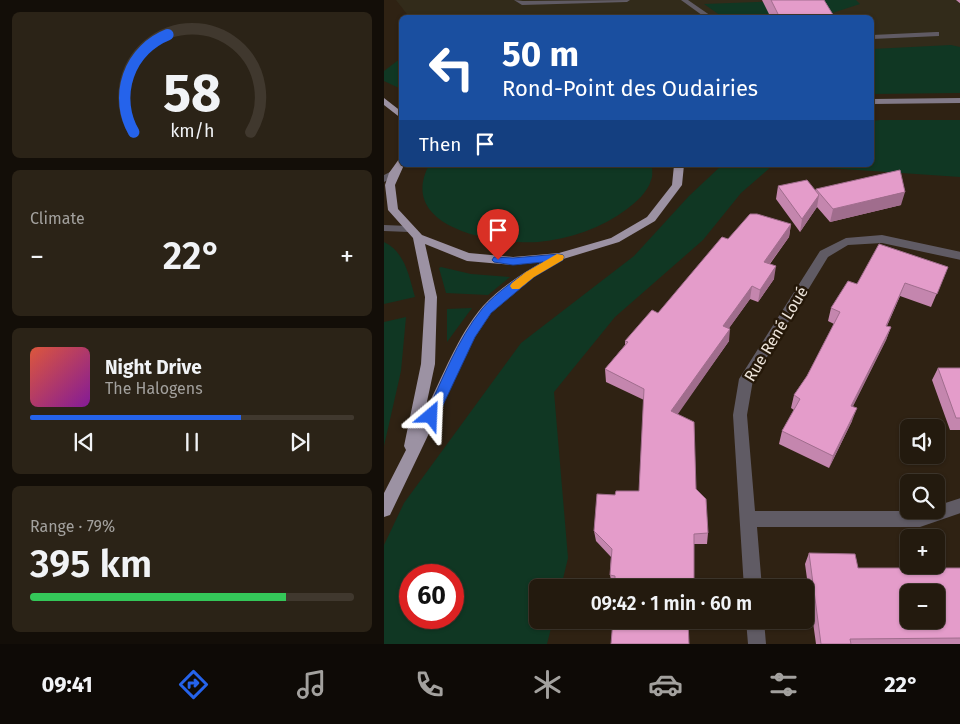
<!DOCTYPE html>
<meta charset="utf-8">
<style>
:root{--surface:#231a0e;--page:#2b2317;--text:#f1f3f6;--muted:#a3a19e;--line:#40382e;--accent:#2563eb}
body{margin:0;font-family:"Fira Sans",sans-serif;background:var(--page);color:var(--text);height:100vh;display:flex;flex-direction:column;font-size:19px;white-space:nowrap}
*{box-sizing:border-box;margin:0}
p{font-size:16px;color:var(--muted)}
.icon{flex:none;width:28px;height:28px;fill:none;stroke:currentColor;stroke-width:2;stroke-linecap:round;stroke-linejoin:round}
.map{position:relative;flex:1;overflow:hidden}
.side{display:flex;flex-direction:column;gap:12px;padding:12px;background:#130e08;width:384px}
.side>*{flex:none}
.hud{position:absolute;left:15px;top:15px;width:475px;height:152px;border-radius:8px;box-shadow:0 1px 4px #0004,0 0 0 1px var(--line);background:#1a4fa0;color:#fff;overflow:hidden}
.buttons{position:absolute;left:516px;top:419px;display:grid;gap:10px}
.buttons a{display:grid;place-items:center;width:45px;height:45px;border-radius:8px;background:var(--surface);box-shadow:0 1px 4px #0004,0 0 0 1px var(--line);font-size:25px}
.speed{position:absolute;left:15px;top:564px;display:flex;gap:10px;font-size:25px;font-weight:700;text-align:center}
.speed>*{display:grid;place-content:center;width:65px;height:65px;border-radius:50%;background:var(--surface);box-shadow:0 1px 4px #0004,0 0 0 1px var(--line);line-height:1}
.speed .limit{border:8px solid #d22;background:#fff;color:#111}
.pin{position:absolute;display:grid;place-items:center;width:42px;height:42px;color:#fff;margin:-51px -21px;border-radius:50% 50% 50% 0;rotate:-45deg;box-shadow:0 0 5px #0007}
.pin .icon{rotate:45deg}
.me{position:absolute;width:55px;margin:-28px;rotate:26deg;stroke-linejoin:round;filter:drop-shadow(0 0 4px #0008)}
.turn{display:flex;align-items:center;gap:18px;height:105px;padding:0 20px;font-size:22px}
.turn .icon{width:65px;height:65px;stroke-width:2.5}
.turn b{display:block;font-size:35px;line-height:42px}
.then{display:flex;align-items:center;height:48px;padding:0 20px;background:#0003;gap:10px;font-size:19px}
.big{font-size:38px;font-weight:600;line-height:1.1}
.side .widget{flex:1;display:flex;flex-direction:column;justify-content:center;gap:8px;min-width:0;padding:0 18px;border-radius:8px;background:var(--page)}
.side .dial{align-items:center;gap:0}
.dial svg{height:130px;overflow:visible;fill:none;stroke:var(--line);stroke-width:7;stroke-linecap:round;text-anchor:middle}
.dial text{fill:var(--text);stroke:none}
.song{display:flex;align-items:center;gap:15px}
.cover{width:60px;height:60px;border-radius:8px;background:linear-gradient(135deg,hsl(10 70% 55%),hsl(290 70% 35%))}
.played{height:5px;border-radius:2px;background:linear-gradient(90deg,var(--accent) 65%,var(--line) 65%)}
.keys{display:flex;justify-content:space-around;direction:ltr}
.heat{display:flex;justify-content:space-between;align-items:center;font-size:28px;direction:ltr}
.charge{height:8px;border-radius:4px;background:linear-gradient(90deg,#34c759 79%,var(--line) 0)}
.trip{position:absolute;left:145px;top:579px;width:285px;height:50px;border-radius:8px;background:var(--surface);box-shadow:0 1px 4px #0004,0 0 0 1px var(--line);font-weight:600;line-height:50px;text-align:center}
.dock{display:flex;height:80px;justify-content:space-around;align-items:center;background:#0e0a06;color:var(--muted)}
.dock .icon{width:35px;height:35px}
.dock .on{color:var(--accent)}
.dock b{font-size:22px;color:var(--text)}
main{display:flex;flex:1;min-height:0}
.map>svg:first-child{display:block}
</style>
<main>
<section class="side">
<div class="widget dial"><svg viewBox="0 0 100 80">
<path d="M14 69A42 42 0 1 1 86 69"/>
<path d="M14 69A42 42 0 0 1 35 9" stroke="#2563eb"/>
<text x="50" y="56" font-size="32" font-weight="700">58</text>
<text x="50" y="72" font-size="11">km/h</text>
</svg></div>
<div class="widget"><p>Climate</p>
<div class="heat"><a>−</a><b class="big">22°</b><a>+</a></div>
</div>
<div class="widget">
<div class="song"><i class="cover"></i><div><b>Night Drive</b><p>The Halogens</p></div></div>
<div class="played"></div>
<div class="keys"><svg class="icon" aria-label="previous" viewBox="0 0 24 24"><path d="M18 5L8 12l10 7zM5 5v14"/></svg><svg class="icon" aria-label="pause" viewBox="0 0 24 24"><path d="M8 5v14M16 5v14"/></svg><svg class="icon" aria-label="next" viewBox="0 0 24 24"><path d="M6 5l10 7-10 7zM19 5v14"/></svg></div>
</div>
<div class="widget"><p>Range · 79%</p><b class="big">395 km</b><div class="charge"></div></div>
</section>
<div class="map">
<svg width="577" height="644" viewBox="0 0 577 644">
<rect width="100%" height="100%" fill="#2f2213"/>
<path fill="#322b1a" d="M12 0H576V81H488V18H26Z"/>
<path fill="#103723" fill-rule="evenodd" d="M427 0H472L476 4 439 16 387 11 386 17 340 18 320 4Z
M567 45 576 47V93L488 94V49Z
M17 58H18L17 89 0 81V71Z
M496 120H576V177L401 165H488V121Z
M45 165H268C268 170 269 176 267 180 264 192 252 202 243 209 218 228 186 239 154 242 112 245 12 228 45 165Z
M338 165H389L357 193 319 240 231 317 170 392 184 558 177 587 154 588V620H169L163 644H0V545L20 503 137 343 250 256 305 196ZM26 575H69V618H26Z
M0 242C21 252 25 276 31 297L0 304Z
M57 267 87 274 126 277 104 295 62 293 55 268Z
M88 308 63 342V309Z
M22 317 17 371 0 446V322Z"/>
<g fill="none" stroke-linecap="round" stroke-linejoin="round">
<path fill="#605b64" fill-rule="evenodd" d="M130 0 139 1 246 0 243 2 138 5Z
M297 0H304L330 18H322Z
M552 32H555V36L488 39V35Z
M10 170 15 173 13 175 0 182V175Z"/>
<path fill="#605b64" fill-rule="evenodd" d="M0 225 25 226 30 229 25 232 0 231Z
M498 235 577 252V260L498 243 464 245 444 257 369 380 363 415 371 511H536L552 510V506L577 498V513L536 527H373L378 588H360L349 415 355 379 436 251 462 238Z
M362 620H380L382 644H364Z"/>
<path fill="#827a88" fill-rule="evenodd" d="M577 98V103L488 104V99Z"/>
<path fill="#9c92a3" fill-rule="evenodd" d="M0 98 18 112V119L0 105Z
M18 158V165H20L11 185 14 209 38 235 85 253 129 257 175 253 227 238 263 217 288 185 290 165H300L298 185 271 221 235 242 176 260 150 277 107 313 91 337 6 515 0 517V493L22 450 20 446 37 364 41 297 29 238 4 210 1 185 5 173 15 159ZM41 244 83 261 129 265 158 262C138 274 115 288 99 306 73 336 59 377 41 411L51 364 53 297Z"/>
</g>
<path fill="#c486ae" d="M378 0H440L451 18H387Z
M572 0H577V4Z
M394 186 431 190 432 189 517 205 446 222 433 207 416 232 392 199Z
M407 224 405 237 386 264 390 279 374 302 366 299 345 328V341L293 414 312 489 324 533 323 544H310L231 585H228L226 575 227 557 212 541 210 531 231 495 255 491 260 400 222 382 221 369 241 345V341L274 313 344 239Z
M564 267 547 307 516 296 503 326 507 327 502 340 469 406 468 421 445 468 395 444 398 431 410 410 407 408 410 395 423 376 450 324 444 321 447 308 473 284Z
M554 368H577V430H566L548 380Z
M425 553 474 568H577V644H432L421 564Z"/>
<path fill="#a06d8d" d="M521 192 517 205 446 222 449 209Z
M435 195 433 207 416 232 418 219Z
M407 224 405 237 378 274 380 262Z
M392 266 390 279 374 302 376 290Z
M521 283 516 296 497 339 502 326Z
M368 286 366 299 338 338 339 326Z
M507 327 502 340 463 418 467 406Z
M346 329 345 341 287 424V411Z
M473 408 468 421 445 468 449 456Z"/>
<path fill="#e49cca" stroke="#a06d8d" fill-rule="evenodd" d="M387 0H440L451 18H396Z
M516 170 521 192 449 209 432 189Z
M423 180 435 195 418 219 394 186Z
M366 214H373L407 224 380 262 392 266 376 290 368 286 339 326 346 329 287 411 310 422 312 489 322 499 324 533 310 534V588H231V576L226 575 228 549 210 531 213 494 231 495 232 491H255L260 389 221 369 244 342 241 341 268 310 274 313 338 237 344 239Z
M495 244 564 267 553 294 521 283 502 326 507 327 467 406 473 408 449 456 398 431 416 399 410 395 423 376 456 312 447 308 464 281 473 284Z
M554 368H577V418H572Z
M425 553 471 554 474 568H577V638L466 639 467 644H437ZM525 592H552V620H525Z
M229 620H304L305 644H227Z"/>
<path fill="#2563eb" stroke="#184099" d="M175 254 179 255 180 257 179 260 150 277 107 313 91 337 52 420 47 422 42 420 41 416C58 381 73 340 98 309 111 293 141 272 159 262L129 265 110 262 108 260 110 257 129 258Z"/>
<path fill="#f59e0b" d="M173 254 179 255 180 257 179 260 150 277 135 289H128L126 286 128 283 142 272Z"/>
<g text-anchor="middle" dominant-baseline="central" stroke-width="5" stroke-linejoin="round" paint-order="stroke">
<g font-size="16" fill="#eee5db" stroke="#251809">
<text transform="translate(392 334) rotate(-59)">Rue René Loué</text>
</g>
</g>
</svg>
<div class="buttons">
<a><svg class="icon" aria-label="sound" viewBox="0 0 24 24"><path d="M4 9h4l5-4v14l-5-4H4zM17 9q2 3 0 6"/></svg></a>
<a><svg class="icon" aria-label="search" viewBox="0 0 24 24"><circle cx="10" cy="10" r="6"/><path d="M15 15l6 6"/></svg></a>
<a>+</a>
<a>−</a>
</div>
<div class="speed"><div class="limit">60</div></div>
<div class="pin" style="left:114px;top:260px;background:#d93025"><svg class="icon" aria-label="arrive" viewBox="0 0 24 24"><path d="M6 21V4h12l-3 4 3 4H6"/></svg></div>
<svg class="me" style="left:47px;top:416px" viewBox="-20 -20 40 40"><path d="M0-17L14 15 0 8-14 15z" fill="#2563eb" stroke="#fff" stroke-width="4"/></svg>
<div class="trip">09:42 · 1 min · 60 m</div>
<div class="hud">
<div class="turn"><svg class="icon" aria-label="left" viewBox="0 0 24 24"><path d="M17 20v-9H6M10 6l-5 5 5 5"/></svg><div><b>50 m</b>Rond-Point des Oudairies</div></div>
<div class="then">Then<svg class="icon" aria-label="arrive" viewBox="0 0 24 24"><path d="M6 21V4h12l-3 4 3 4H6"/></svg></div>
</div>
</div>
</main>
<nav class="dock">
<b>09:41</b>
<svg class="icon on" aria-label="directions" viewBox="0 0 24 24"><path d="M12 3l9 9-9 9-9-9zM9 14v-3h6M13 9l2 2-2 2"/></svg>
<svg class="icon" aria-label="music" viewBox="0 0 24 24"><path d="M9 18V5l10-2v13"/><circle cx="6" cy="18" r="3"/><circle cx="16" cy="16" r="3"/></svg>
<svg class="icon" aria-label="phone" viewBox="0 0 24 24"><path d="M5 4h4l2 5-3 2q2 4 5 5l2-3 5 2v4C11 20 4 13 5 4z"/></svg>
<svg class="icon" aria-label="climate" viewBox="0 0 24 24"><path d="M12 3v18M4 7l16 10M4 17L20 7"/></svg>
<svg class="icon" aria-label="car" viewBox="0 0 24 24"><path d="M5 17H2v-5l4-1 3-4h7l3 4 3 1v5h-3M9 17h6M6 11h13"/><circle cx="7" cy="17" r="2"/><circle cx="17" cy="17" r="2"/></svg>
<svg class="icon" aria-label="filters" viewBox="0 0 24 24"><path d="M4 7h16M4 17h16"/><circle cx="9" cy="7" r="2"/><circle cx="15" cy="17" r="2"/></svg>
<b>22°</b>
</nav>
